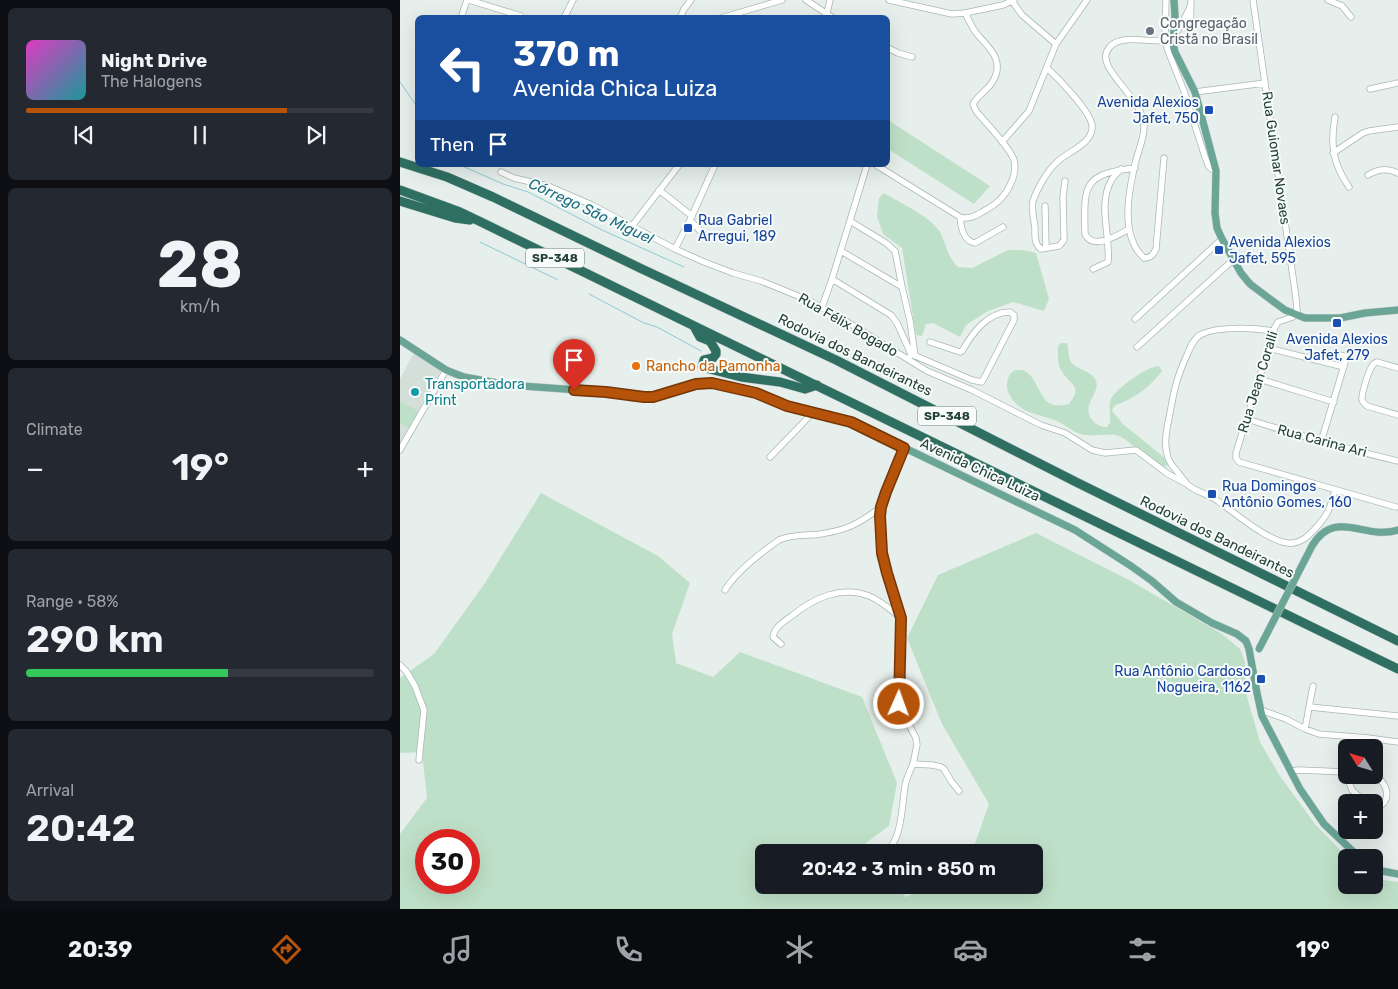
<!DOCTYPE html>
<meta charset="utf-8">
<style>
:root{--surface:#171b24;--page:#242831;--text:#f1f3f6;--muted:#9ea1a6;--line:#363941;--accent:#b45309}
body{margin:0;font-family:Rubik,sans-serif;background:var(--page);color:var(--text);height:100vh;display:flex;flex-direction:column;font-size:19px;white-space:nowrap}
*{box-sizing:border-box;margin:0}
p{font-size:16px;color:var(--muted)}
.icon{flex:none;width:28px;height:28px;fill:none;stroke:currentColor;stroke-width:2;stroke-linecap:round;stroke-linejoin:round}
.map{position:relative;flex:1;overflow:hidden}
.sheet{display:flex;flex-direction:column;gap:8px;padding:8px;background:#0d0f14;width:400px}
.sheet>*{flex:none}
.hud{position:absolute;left:15px;top:15px;width:475px;height:152px;border-radius:8px;box-shadow:0 5px 20px #0002;background:#1a4fa0;color:#fff;overflow:hidden}
.needle{width:32px;rotate:307deg}
.buttons{position:absolute;left:938px;top:739px;display:grid;gap:10px}
.buttons a{display:grid;place-items:center;width:45px;height:45px;border-radius:8px;background:var(--surface);box-shadow:0 5px 20px #0002;font-size:25px}
.speed{position:absolute;left:15px;top:829px;display:flex;gap:10px;font-size:25px;font-weight:700;text-align:center}
.speed>*{display:grid;place-content:center;width:65px;height:65px;border-radius:50%;background:var(--surface);box-shadow:0 5px 20px #0002;line-height:1}
.speed .limit{border:8px solid #d22;background:#fff;color:#111}
.pin{position:absolute;display:grid;place-items:center;width:42px;height:42px;color:#fff;margin:-51px -21px;border-radius:50% 50% 50% 0;rotate:-45deg;box-shadow:0 0 5px #0007}
.pin .icon{rotate:45deg}
.me{position:absolute;width:55px;margin:-28px;rotate:2deg;stroke-linejoin:round;filter:drop-shadow(0 0 4px #0008)}
.turn{display:flex;align-items:center;gap:18px;height:105px;padding:0 15px;font-size:22px}
.turn .icon{width:65px;height:65px;stroke-width:2.5}
.turn b{display:block;font-size:35px;line-height:42px}
.then{display:flex;align-items:center;height:48px;padding:0 15px;background:#0003;gap:10px;font-size:19px}
.big{font-size:38px;font-weight:600;line-height:1.1}
.sheet .tile{flex:1;display:flex;flex-direction:column;justify-content:center;gap:8px;min-width:0;padding:0 18px;border-radius:8px;background:var(--page)}
.sheet .dial{align-items:center;gap:0}
.dial b{font-size:65px;line-height:1}
.song{display:flex;align-items:center;gap:15px}
.cover{width:60px;height:60px;border-radius:8px;background:linear-gradient(135deg,hsl(310 70% 55%),hsl(180 70% 35%))}
.played{height:5px;border-radius:2px;background:linear-gradient(90deg,var(--accent) 75%,var(--line) 75%)}
.keys{display:flex;justify-content:space-around;direction:ltr}
.heat{display:flex;justify-content:space-between;align-items:center;font-size:28px;direction:ltr}
.charge{height:8px;border-radius:4px;background:linear-gradient(90deg,#34c759 58%,var(--line) 0)}
.trip{position:absolute;left:355px;top:844px;width:288px;height:50px;border-radius:8px;background:var(--surface);box-shadow:0 5px 20px #0002;font-weight:600;line-height:50px;text-align:center}
.menu{display:flex;height:80px;justify-content:space-around;align-items:center;background:#090b0e;color:var(--muted)}
.menu .icon{width:35px;height:35px}
.menu .on{color:var(--accent)}
.menu b{font-size:22px;color:var(--text)}
main{display:flex;flex:1;min-height:0}
.map>svg:first-child{display:block}
</style>
<main>
<section class="sheet">
<div class="tile">
<div class="song"><i class="cover"></i><div><b>Night Drive</b><p>The Halogens</p></div></div>
<div class="played"></div>
<div class="keys"><svg class="icon" aria-label="previous" viewBox="0 0 24 24"><path d="M18 5L8 12l10 7zM5 5v14"/></svg><svg class="icon" aria-label="pause" viewBox="0 0 24 24"><path d="M8 5v14M16 5v14"/></svg><svg class="icon" aria-label="next" viewBox="0 0 24 24"><path d="M6 5l10 7-10 7zM19 5v14"/></svg></div>
</div>
<div class="tile dial"><b>28</b><p>km/h</p></div>
<div class="tile"><p>Climate</p>
<div class="heat"><a>−</a><b class="big">19°</b><a>+</a></div>
</div>
<div class="tile"><p>Range · 58%</p><b class="big">290 km</b><div class="charge"></div></div>
<div class="tile"><p>Arrival</p><b class="big">20:42</b></div>
</section>
<div class="map">
<svg width="998" height="909" viewBox="0 0 998 909">
<rect width="100%" height="100%" fill="#e6efeb"/>
<path fill="#d4dfda" d="M14 352 41 370 0 443V379Z"/>
<path fill="#bfe0c8" fill-rule="evenodd" d="M488 120 590 186 574 204 488 149Z
M484 193C500 203 530 216 540 232 546 244 548 258 558 267L572 268 608 250H622L636 253 649 299 644 311 613 302 588 311 566 325 560 337 533 323 526 324 522 336 516 335 502 248 483 234 477 216 479 198Z
M661 343H667C669 349 668 357 671 362 676 369 688 370 694 377 705 392 678 404 693 421 697 425 701 427 707 427L710 423C711 415 708 406 711 399 716 388 748 366 759 366L762 371C747 390 736 397 714 406L712 411 723 424 766 459 768 465 763 467C756 463 749 459 743 455 735 448 728 440 719 436 708 432 693 438 681 434 673 432 665 425 657 421 638 413 620 415 609 394 607 389 606 385 608 379 609 374 613 370 618 370 636 368 638 399 651 404 656 407 664 405 669 404 684 385 669 385 661 370 657 364 658 354 658 346Z
M0 401 18 411 9 428 0 424Z
M141 493 258 556 290 583 272 634 276 663 313 677 340 652 462 697 497 783 489 826 455 851 456 852H364V885H492L506 897 532 885H634V852H572L589 804 542 724 507 638 538 575 636 533 729 580 822 634 840 649 845 662V690L860 742 880 776 915 824 947 857 946 885H974V875L984 880 998 882V909H0V834L27 798 22 752 0 753V678L34 654 85 583ZM26 840H69V882H26Z"/>
<g fill="none" stroke-linecap="round" stroke-linejoin="round">
<path stroke="#8ec9d4" stroke-width="1" d="M0 82 18 108
M60 165 103 184 128 192 202 230 284 267
M80 242 158 280
M189 294 244 323 257 327 301 351"/>
<g stroke="#a8b8b2" stroke-width="7">
<path id="minor" d="M69 0 121 16
M406 0 433 18
M489 0 552 14 565 13 603 5 614 0
M766 0 765 40 768 51 784 91 805 157 809 167 816 171
M853 0 896 298 897 311 893 317 878 322 875 327 836 453V458L839 462 996 507
M928 0 942 6
M612 1 622 15 656 44
M942 6 951 17
M427 13 430 0
M61 18 67 0
M164 18 173 0
M280 18 284 9 291 0
M321 18 382 0
M790 37 791 0
M488 48 498 53 512 57
M647 68C659 79 690 111 692 125 694 144 668 151 657 162 647 171 637 189 633 201 631 210 634 219 635 228 635 236 634 244 641 249L659 246 664 240 663 197 665 181
M970 89 998 83
M795 92 865 83
M935 117C930 145 933 164 949 187
M602 142 629 111 656 44 687 0
M933 153 963 133 969 131 998 127
M764 158 756 249C753 255 751 258 744 258 719 235 729 189 736 160 739 149 744 138 744 127 745 100 697 70 707 51 718 29 755 47 771 38 779 33 787 13 791 5
M476 165 560 217C568 220 575 216 582 212 586 210 591 207 595 204 607 195 618 175 614 160 610 147 585 122 576 111L573 104C578 95 588 90 593 81 605 60 589 48 577 34 572 28 569 20 565 13
M101 172 114 178 148 186 192 205 275 249 304 262 333 273 361 281 408 300 444 320 527 371 572 390 641 425 665 433 692 450 705 453 736 450 768 474 787 484
M968 175C978 169 988 168 998 173
M259 190 292 216
M645 206 646 248
M560 217C561 227 563 241 575 243L603 227
M290 220 304 235
M450 221 486 243 495 251 502 287
M232 226 279 165
M729 229C718 235 693 251 685 234 684 186 682 174 735 168
M275 249 290 220 315 165
M441 251 502 287 510 321 515 356
M693 269 708 262C709 257 708 252 708 247 707 225 700 201 711 181 713 177 717 173 721 169
M432 279 491 315 497 323 511 354 510 356
M422 307 432 279 467 165
M735 319 822 239
M873 331C854 328 819 326 802 334 794 337 790 348 787 355 777 377 774 390 770 413 767 428 763 443 768 458 770 463 773 467 776 470 780 475 784 481 788 485 797 492 809 495 818 501 835 513 873 546 893 543 902 542 908 536 914 530 928 515 930 509 935 490
M737 347 834 259
M868 348 944 367
M511 354 572 380 582 382 614 320V315L610 312C587 312 572 334 562 351L560 352 530 342
M906 358C917 354 935 352 946 357V359L921 442
M998 368 977 362C973 364 973 364 971 368 968 373 961 395 962 400 963 403 965 404 967 406L998 415
M859 379 934 402
M847 419C897 435 947 449 998 461
M505 448 486 493 481 507 480 516 482 553 487 573 501 618V664L498 699 501 710 516 738 517 745 513 764 532 765 541 767 544 769 551 781 559 791
M0 450 46 370
M370 457 402 424 412 413
M325 590C336 572 362 552 379 540 393 534 407 536 421 534 432 532 445 530 455 524 464 520 473 513 481 507
M381 644 373 637C374 627 386 620 393 615 414 598 442 585 469 596 480 600 491 610 501 618
M0 665 6 671 15 686 24 710 19 760
M910 707 998 716
M861 710 886 719 905 729 919 734 968 738 998 742
M905 729 913 686
M891 771 899 770 946 772
M945 772 952 790 965 802
M974 775C977 777 981 780 983 783 990 793 987 807 974 807
M485 852C502 843 502 804 505 786 506 779 510 771 513 764
M426 890 432 885"/>
</g>
<g stroke="#c2cac8" stroke-width="8">
<path id="major" d="M774 0 775 16 773 44 775 52 795 92 810 148 816 171 815 213 817 228 822 239 841 273 850 284 874 302 885 310 905 318H940L965 313 998 310
M0 340 46 370 56 374 64 377 108 385 206 392 244 397 260 395 295 384 312 383 356 393 401 410 451 422 675 530 731 566 752 581 776 602 812 623 837 634 846 641 849 649 857 693 862 716 900 789 924 824 960 858
M912 546C935 507 965 541 998 530
M974 867 982 871 998 874"/>
</g>
<g stroke="#c2cac8" stroke-width="10">
<path id="highway" d="M0 162 47 177 93 197 242 269 436 360 676 482 998 641
M0 190 60 212 81 222 998 669
M0 201 55 218 70 220
M294 326 300 337 310 341 316 351V354L313 358 304 360 302 367 341 377 380 382 405 389 417 385"/>
</g>
<use href="#minor" stroke="#fff" stroke-width="5.5"/>
<use href="#major" stroke="#6aa596" stroke-width="7"/>
<use href="#highway" stroke="#2f6f62" stroke-width="9"/>
<g stroke="#c2cac8" stroke-width="8" stroke-linecap="butt">
<path id="major-bridge" d="M859 649 912 546"/>
</g>
<use href="#major-bridge" stroke="#6aa596" stroke-width="7"/>
</g>
<g fill="none" stroke-linecap="round" stroke-linejoin="round">
<g stroke="#753606" stroke-width="12">
<path id="route" d="M174 390 206 392 244 397H253L296 384 312 383 356 393 387 406 451 422 504 448 486 492 481 507 480 516 482 553 487 573 501 618 499 704"/>
</g>
<use href="#route" stroke="#b45309" stroke-width="9"/>
</g>
<circle fill="#6b7280" stroke="#f7fbf9" stroke-width="2" cx="750" cy="31" r="5"/>
<g fill="#1a4fb4" stroke="#f7fbf9" stroke-width="2">
<rect x="804" y="105" width="10" height="10" rx="2.5"/>
<rect x="283" y="223" width="10" height="10" rx="2.5"/>
<rect x="814" y="245" width="10" height="10" rx="2.5"/>
<rect x="932" y="318" width="10" height="10" rx="2.5"/>
<rect x="807" y="489" width="10" height="10" rx="2.5"/>
<rect x="856" y="674" width="10" height="10" rx="2.5"/>
</g>
<circle fill="#e8710a" stroke="#f7fbf9" stroke-width="2" cx="236" cy="366" r="5"/>
<circle fill="#0f9aa8" stroke="#f7fbf9" stroke-width="2" cx="15" cy="392" r="5"/>
<g text-anchor="middle" dominant-baseline="central" stroke-width="4" stroke-linejoin="round" paint-order="stroke">
<g fill="#f7fbf9" stroke="#637a73" stroke-width="1">
<rect x="126" y="248.5" width="58" height="19" rx="4"/>
<rect x="518" y="406.5" width="58" height="19" rx="4"/>
</g>
<g font-size="12" font-weight="bold" fill="#24423a">
<text x="155" y="258">SP-348</text>
<text x="547" y="416">SP-348</text>
</g>
<g font-size="14" fill="#5b616d" stroke="#f7fbf9" text-anchor="start">
<text x="760" y="23">Congregação<tspan x="760" dy="16">Cristã no Brasil</tspan></text>
</g>
<g font-size="14" fill="#164399" stroke="#f7fbf9" text-anchor="start">
<text x="799" y="102" text-anchor="end">Avenida Alexios<tspan x="799" dy="16">Jafet, 750</tspan></text>
<text x="298" y="220">Rua Gabriel<tspan x="298" dy="16">Arregui, 189</tspan></text>
<text x="829" y="242">Avenida Alexios<tspan x="829" dy="16">Jafet, 595</tspan></text>
<text x="937" y="339" text-anchor="middle">Avenida Alexios<tspan x="937" dy="16">Jafet, 279</tspan></text>
<text x="822" y="486">Rua Domingos<tspan x="822" dy="16">Antônio Gomes, 160</tspan></text>
<text x="851" y="671" text-anchor="end">Rua Antônio Cardoso<tspan x="851" dy="16">Nogueira, 1162</tspan></text>
</g>
<g font-size="14" fill="#24423a" stroke="#f7fbf9">
<text transform="translate(876 158) rotate(82)">Rua Guiomar Novaes</text>
<text transform="translate(448 325) rotate(30)">Rua Félix Bogado</text>
<text transform="translate(455 355) rotate(26)">Rodovia dos Bandeirantes</text>
<text transform="translate(858 382) rotate(-73)">Rua Jean Coralli</text>
<text transform="translate(922 441) rotate(15)">Rua Carina Ari</text>
<text transform="translate(580 470) rotate(25)">Avenida Chica Luiza</text>
<text transform="translate(817 537) rotate(26)">Rodovia dos Bandeirantes</text>
</g>
<g font-size="14" fill="#c56008" stroke="#f7fbf9" text-anchor="start">
<text x="246" y="366">Rancho da Pamonha</text>
</g>
<g font-size="14" fill="#0d838f" stroke="#f7fbf9" text-anchor="start">
<text x="25" y="384">Transportadora<tspan x="25" dy="16">Print</tspan></text>
</g>
<g font-size="15" font-style="italic" fill="#1c6f80" stroke="#f7fbf9">
<text transform="translate(191 211) rotate(25)">Córrego São Miguel</text>
</g>
</g>
</svg>
<div class="buttons">
<a><svg class="needle" viewBox="-14 -14 28 28"><path d="M0-13l5 13h-10z" fill="#e53935"/><path d="M0 13l5-13h-10z" fill="#9ea1a6"/></svg></a>
<a>+</a>
<a>−</a>
</div>
<div class="speed"><div class="limit">30</div></div>
<div class="pin" style="left:174px;top:390px;background:#d93025"><svg class="icon" aria-label="arrive" viewBox="0 0 24 24"><path d="M6 21V4h12l-3 4 3 4H6"/></svg></div>
<svg class="me" style="left:499px;top:704px" viewBox="-20 -20 40 40"><circle r="17" fill="#b45309" stroke="#fff" stroke-width="3"/><path d="M0-11L8 9 0 5-8 9z" fill="#fff"/></svg>
<div class="trip">20:42 · 3 min · 850 m</div>
<div class="hud">
<div class="turn"><svg class="icon" aria-label="left" viewBox="0 0 24 24"><path d="M17 20v-9H6M10 6l-5 5 5 5"/></svg><div><b>370 m</b>Avenida Chica Luiza</div></div>
<div class="then">Then<svg class="icon" aria-label="arrive" viewBox="0 0 24 24"><path d="M6 21V4h12l-3 4 3 4H6"/></svg></div>
</div>
</div>
</main>
<nav class="menu">
<b>20:39</b>
<svg class="icon on" aria-label="directions" viewBox="0 0 24 24"><path d="M12 3l9 9-9 9-9-9zM9 14v-3h6M13 9l2 2-2 2"/></svg>
<svg class="icon" aria-label="music" viewBox="0 0 24 24"><path d="M9 18V5l10-2v13"/><circle cx="6" cy="18" r="3"/><circle cx="16" cy="16" r="3"/></svg>
<svg class="icon" aria-label="phone" viewBox="0 0 24 24"><path d="M5 4h4l2 5-3 2q2 4 5 5l2-3 5 2v4C11 20 4 13 5 4z"/></svg>
<svg class="icon" aria-label="climate" viewBox="0 0 24 24"><path d="M12 3v18M4 7l16 10M4 17L20 7"/></svg>
<svg class="icon" aria-label="car" viewBox="0 0 24 24"><path d="M5 17H2v-5l4-1 3-4h7l3 4 3 1v5h-3M9 17h6M6 11h13"/><circle cx="7" cy="17" r="2"/><circle cx="17" cy="17" r="2"/></svg>
<svg class="icon" aria-label="filters" viewBox="0 0 24 24"><path d="M4 7h16M4 17h16"/><circle cx="9" cy="7" r="2"/><circle cx="15" cy="17" r="2"/></svg>
<b>19°</b>
</nav>
